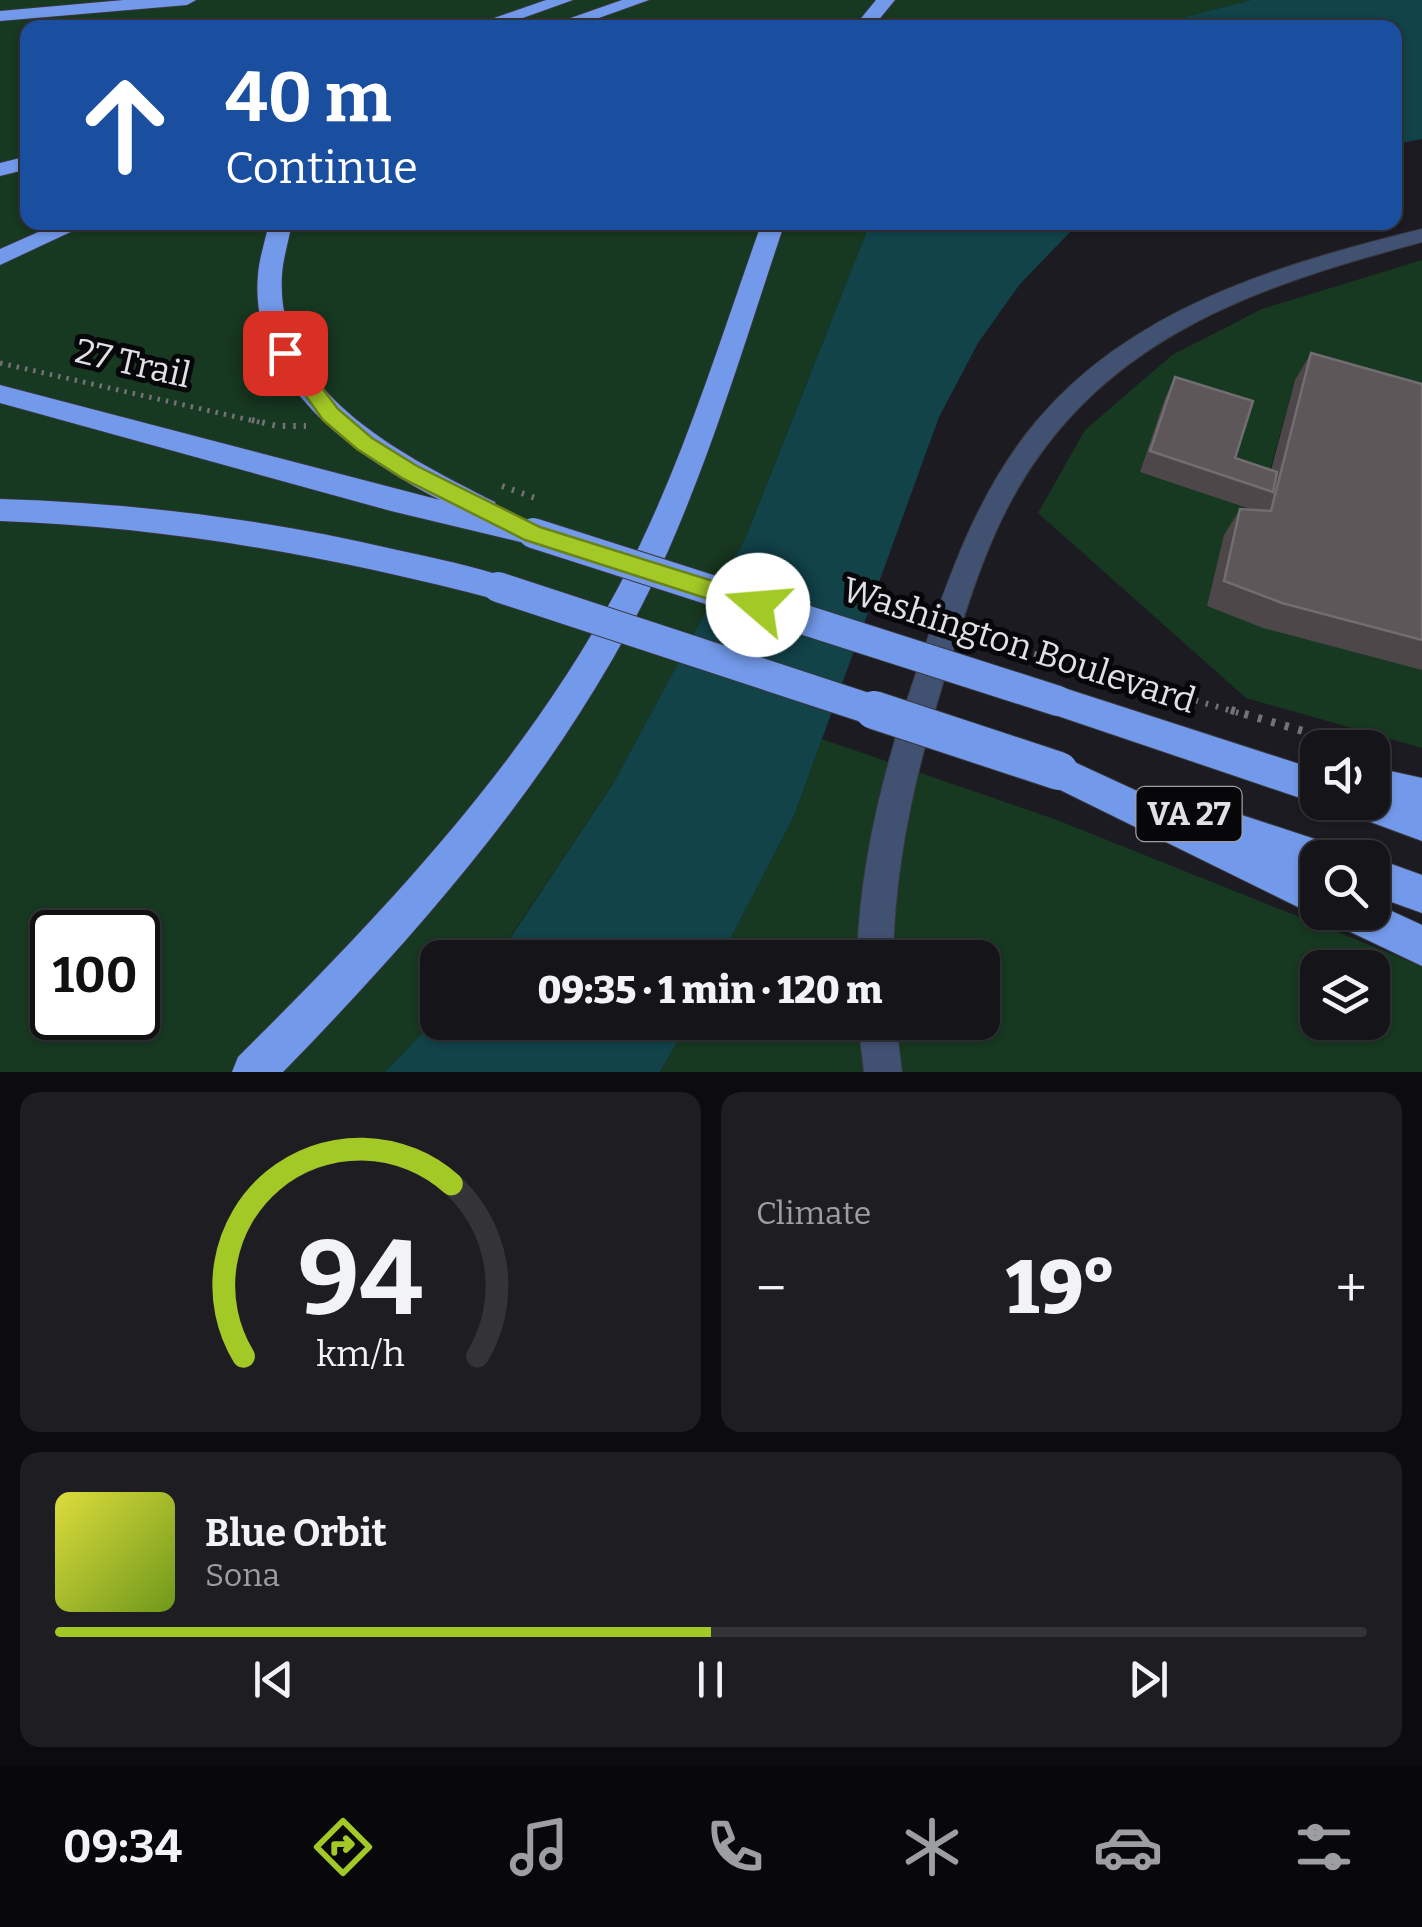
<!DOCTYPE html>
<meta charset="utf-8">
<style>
:root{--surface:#151419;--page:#1e1d22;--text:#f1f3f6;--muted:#9d9ea2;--line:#343338;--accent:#a3c926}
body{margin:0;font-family:Bitter,serif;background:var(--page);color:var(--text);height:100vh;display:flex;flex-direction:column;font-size:38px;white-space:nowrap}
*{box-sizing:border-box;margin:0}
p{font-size:32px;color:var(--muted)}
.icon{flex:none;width:55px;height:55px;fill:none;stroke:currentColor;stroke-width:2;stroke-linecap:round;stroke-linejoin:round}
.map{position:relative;height:1072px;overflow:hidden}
.panel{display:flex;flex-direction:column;gap:20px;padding:20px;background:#0c0b0e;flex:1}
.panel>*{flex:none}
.banner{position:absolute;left:20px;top:20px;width:1382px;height:210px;border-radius:20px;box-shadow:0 2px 8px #0004,0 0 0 2px var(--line);background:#1a4fa0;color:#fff;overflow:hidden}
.controls{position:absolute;left:1300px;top:730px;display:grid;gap:20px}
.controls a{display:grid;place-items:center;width:90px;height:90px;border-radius:20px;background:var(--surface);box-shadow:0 2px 8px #0004,0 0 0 2px var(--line);font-size:50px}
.speed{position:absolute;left:30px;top:910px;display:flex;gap:20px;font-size:50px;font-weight:700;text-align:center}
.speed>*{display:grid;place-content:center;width:130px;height:130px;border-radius:50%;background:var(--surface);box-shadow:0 2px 8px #0004,0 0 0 2px var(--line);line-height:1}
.speed .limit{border:5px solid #111;border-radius:15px;background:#fff;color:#111}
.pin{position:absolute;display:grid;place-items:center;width:85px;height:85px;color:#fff;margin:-42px;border-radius:20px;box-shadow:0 5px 15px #0006}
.me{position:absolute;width:110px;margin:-55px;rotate:288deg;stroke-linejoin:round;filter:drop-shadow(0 0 8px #0008)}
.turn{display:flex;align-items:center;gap:35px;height:210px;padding:0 40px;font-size:45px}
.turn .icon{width:130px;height:130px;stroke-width:2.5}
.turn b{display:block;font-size:70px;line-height:85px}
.big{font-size:75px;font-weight:800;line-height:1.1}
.panel .widget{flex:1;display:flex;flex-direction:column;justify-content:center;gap:15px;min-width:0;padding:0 35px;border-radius:20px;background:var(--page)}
.panel .dial{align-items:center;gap:0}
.dial svg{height:260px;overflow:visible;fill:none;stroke:var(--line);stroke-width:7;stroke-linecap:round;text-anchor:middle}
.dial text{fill:var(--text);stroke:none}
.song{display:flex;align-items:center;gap:30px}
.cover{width:120px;height:120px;border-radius:15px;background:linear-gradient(135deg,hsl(60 70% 55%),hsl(80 70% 35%))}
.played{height:10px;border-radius:5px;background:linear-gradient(90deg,var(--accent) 50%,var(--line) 50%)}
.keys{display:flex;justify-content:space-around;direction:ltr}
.heat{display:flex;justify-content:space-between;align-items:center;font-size:55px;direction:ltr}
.panel .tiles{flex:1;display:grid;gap:20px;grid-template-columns:1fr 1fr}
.widget:last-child{grid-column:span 2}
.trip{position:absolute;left:420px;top:940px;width:580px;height:100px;border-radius:20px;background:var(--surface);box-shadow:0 2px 8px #0004,0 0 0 2px var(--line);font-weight:800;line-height:100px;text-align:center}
.tab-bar{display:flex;height:160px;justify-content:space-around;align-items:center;background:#08080a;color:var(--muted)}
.tab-bar .icon{width:70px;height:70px}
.tab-bar .active{color:var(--accent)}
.tab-bar b{font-size:45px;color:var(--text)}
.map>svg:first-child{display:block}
</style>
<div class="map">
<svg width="1422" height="1072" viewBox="0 0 1422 1072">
<rect width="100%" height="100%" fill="#1c1b21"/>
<path fill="#173821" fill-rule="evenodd" d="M0 0H1251L1148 28H28V222L870 223 746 537 613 784 497 957 438 958 437 1018 385 1072H0ZM52 932H138V1018H52Z
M1422 260V417L1295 380 1264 492 1140 471 1259 512 1422 670V748L1246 698 1038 513 1085 430 1172 355 1262 309Z
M822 739 1057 820 1422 966V1072H660L688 1023 982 1022V958L721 957 794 816ZM1318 968H1372V1022H1318Z"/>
<path fill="#114349" d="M1251 0H1422V139L1395 144V28L1148 27Z
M870 223H1088L1072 230 1020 284 978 343 939 417 794 816 721 957 497 958 613 784 746 537Z
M437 1018 438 1022 688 1023 660 1072H385Z"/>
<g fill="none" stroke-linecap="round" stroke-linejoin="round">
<g stroke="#38373c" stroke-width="2">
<path id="tertiary" d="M1422 229V242C1258 286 1105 336 1016 492 986 544 968 604 950 661 919 758 895 855 893 958H857C860 855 887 758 920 661 948 578 978 491 1035 423 1131 307 1281 264 1422 229Z
M858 1022H896L902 1072H864Z"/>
</g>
<g stroke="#38373c" stroke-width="2">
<path id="motorway" d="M124 0H196L187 5 0 21V11Z
M546 0H573L495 28H465Z
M622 0H649L571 28H542Z
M876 0H895L872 28H853Z
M28 156V169L0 176V163Z
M61 222H92L0 265V249Z
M269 222H292C289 240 283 258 282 275 274 394 407 457 495 502L498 513 544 525 548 533 544 541 533 545 391 511 0 403V385L440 500C357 457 248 383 258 275 259 258 266 239 269 222Z
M762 222H785C748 332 715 444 668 551 578 751 434 917 283 1072H232L238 1057C381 915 522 767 618 588 680 473 718 345 762 222Z
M0 499C134 503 266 519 397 550 434 558 473 566 509 578L514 587 509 596 498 600C334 557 170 527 0 521Z
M1058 686 1318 770V802H1321L1318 804 1046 712 1041 701 1046 690Z
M1059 755 1161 802 1175 793 1333 845 1338 858H1318V912H1324L1318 915 1304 910 1046 783 1041 771 1046 759Z
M1372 767 1422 778V841L1349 814 1344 802H1372Z
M1372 857 1422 875V913L1372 895Z
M1372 902 1422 925V966L1338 926 1333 912H1372Z"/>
</g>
<path stroke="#737277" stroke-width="5" stroke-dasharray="2.5 6" stroke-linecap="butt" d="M0 363 263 423"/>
<path stroke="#737277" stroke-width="6" stroke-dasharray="2.5 8" stroke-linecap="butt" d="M252 420 277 426H306
M502 486 538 499
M1014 648 1239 713"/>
<path stroke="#737277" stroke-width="8" stroke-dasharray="4 10" stroke-linecap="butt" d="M1231 710 1361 748"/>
<use href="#tertiary" fill="#415171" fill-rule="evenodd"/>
<use href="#motorway" fill="#739aea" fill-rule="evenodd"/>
<g stroke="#38373c" stroke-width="32" stroke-linecap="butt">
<path id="motorway-bridge-far1" d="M533 533 1058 701
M498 587 882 713"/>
</g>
<g stroke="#38373c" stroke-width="40" stroke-linecap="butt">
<path id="motorway-bridge" d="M874 710 1059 771"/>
</g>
<use href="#motorway-bridge-far1" stroke="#739aea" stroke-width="30"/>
<use href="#motorway-bridge" stroke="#739aea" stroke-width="38"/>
</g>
<path fill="#4d474a" d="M1311 353 1422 384V670L1263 628 1207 606 1224 535 1240 509 1253 510 1140 472 1165 398 1175 377 1235 458 1271 470 1295 380Z"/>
<path fill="#5d575a" stroke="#726d70" stroke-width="2.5" d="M1311 353 1422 384V640L1282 603 1224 581 1240 509 1271 511Z
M1175 377 1253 401 1235 458 1277 472 1273 492 1150 451Z"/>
<path fill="#a3c926" stroke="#6a8319" stroke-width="2.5" d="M285 347 292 349 338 409 372 438 417 466 540 527 767 598 770 605 767 612 758 615 525 540 402 478 357 449 323 420 275 353Z"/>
<g text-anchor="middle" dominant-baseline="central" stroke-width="10" stroke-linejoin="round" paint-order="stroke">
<rect fill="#070608" stroke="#a09fa3" stroke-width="2.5" x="1136.5" y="787" width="105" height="54" rx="8"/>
<g font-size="32" font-weight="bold" fill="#e1e1e5">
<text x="1189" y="814">VA 27</text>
</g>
<g font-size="35" fill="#e1e1e5" stroke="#070608">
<text transform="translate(133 363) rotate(13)">27 Trail</text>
<text transform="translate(1019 645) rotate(18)">Washington Boulevard</text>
</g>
</g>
</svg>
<div class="controls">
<a><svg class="icon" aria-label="sound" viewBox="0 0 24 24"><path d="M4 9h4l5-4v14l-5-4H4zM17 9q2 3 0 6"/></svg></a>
<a><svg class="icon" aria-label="search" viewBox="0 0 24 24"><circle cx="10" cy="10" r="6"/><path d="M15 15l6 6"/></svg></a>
<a><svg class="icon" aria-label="layers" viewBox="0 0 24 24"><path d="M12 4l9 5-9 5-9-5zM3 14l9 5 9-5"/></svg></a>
</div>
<div class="speed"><div class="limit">100</div></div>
<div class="pin" style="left:285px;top:353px;background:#d93025"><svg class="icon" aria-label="arrive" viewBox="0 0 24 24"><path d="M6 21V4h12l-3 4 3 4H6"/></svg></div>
<svg class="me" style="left:758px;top:605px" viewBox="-20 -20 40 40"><circle r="19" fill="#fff"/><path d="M0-13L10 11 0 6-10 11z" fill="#a3c926"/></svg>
<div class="trip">09:35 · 1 min · 120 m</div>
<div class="banner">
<div class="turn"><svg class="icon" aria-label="ahead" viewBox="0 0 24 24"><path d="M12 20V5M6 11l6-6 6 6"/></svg><div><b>40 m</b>Continue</div></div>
</div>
</div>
<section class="panel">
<div class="tiles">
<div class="widget dial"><svg viewBox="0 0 100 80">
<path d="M14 69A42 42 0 1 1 86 69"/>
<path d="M14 69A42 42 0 0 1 78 16" stroke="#a3c926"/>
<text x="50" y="56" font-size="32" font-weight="700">94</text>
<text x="50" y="72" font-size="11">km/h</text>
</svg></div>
<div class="widget"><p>Climate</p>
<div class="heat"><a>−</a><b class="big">19°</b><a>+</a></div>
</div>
<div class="widget">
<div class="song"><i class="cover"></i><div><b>Blue Orbit</b><p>Sona</p></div></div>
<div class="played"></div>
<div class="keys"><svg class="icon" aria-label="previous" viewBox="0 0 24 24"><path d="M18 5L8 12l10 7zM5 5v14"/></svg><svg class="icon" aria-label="pause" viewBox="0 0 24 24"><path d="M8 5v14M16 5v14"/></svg><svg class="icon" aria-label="next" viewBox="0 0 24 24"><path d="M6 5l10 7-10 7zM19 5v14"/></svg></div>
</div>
</div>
</section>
<nav class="tab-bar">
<b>09:34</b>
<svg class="icon active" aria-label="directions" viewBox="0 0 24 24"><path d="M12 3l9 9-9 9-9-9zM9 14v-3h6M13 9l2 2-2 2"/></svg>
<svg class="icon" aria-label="music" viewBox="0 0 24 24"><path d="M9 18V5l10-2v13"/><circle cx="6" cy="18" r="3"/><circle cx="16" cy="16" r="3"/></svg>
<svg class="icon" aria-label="phone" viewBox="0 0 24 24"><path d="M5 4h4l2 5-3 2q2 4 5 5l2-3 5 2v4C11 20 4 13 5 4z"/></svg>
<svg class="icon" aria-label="climate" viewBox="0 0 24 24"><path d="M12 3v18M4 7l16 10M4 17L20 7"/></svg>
<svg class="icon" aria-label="car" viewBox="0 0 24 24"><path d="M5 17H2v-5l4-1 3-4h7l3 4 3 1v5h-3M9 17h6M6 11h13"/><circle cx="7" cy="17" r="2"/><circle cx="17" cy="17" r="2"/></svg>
<svg class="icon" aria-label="filters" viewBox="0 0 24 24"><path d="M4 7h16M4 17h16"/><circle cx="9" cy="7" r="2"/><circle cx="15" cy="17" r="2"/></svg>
</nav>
